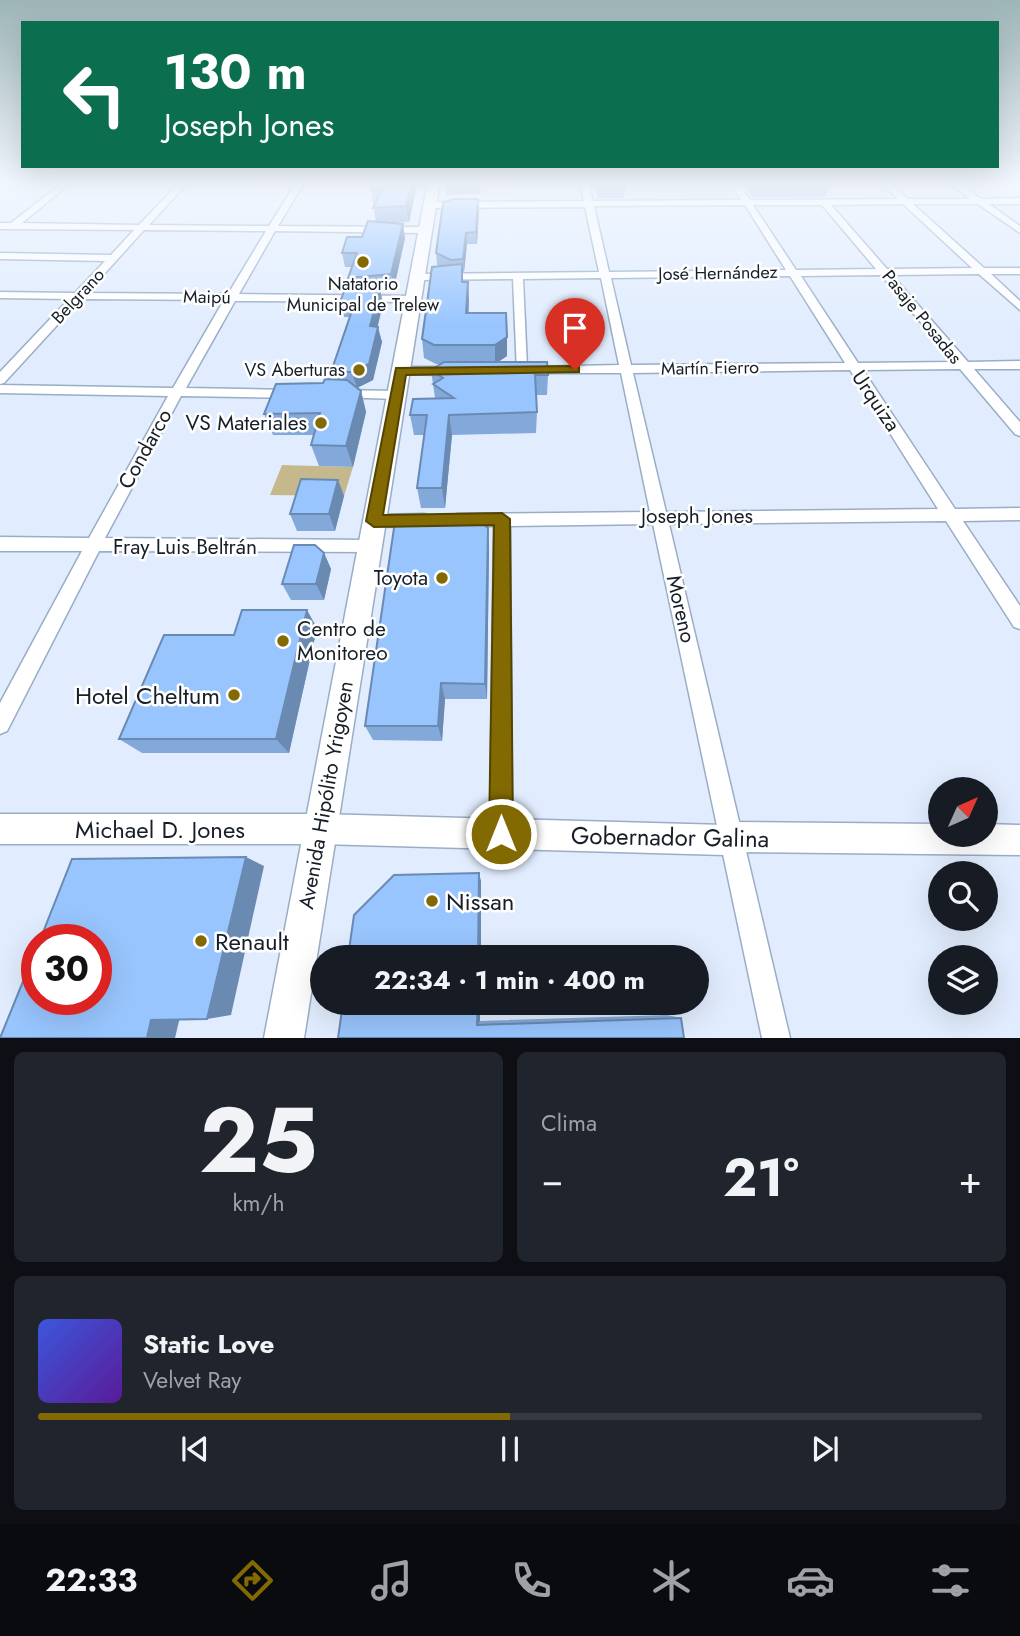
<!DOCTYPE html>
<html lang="es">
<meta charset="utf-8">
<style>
:root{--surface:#171b24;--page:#20242c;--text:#f1f3f6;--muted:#9ea1a6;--line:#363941;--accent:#826902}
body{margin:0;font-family:Jost,sans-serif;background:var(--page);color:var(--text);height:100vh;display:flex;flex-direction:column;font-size:26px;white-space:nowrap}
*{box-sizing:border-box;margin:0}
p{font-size:23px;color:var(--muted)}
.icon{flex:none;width:38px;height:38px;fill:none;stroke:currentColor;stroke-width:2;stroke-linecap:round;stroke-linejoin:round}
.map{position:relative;height:1038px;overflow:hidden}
.side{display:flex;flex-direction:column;gap:14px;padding:14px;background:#0d0f14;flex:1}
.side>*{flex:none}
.banner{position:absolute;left:21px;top:21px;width:978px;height:147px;border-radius:0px;box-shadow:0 7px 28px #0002;background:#0b6e4f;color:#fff;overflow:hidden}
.needle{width:46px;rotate:45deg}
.fabs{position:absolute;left:928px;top:777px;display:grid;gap:14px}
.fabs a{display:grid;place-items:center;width:70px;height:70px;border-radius:50%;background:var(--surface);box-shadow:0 7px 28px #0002;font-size:35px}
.speed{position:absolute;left:21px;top:924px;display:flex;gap:14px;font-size:35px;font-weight:700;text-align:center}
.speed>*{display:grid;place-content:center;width:91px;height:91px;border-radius:50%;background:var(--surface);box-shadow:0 7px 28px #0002;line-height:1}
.speed .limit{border:10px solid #d22;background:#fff;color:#111}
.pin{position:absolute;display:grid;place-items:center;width:60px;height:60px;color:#fff;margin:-72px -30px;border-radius:50% 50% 50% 0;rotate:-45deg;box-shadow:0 0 7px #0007}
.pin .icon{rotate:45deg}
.me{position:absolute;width:77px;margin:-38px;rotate:0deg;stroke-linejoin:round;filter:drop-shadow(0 0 5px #0008)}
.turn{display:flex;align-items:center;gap:24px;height:147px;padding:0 28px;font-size:32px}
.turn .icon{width:91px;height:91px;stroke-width:2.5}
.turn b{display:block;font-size:49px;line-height:60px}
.big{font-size:52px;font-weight:700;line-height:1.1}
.side .tile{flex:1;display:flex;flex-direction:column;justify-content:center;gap:10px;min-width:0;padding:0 24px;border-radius:10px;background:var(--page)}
.side .dial{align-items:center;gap:0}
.dial b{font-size:91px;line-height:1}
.song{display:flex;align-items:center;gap:21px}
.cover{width:84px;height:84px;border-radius:10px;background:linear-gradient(135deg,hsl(230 70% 55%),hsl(270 70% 35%))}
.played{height:7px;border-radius:4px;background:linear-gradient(90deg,var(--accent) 50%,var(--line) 50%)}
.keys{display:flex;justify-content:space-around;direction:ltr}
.heat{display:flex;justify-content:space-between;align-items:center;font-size:38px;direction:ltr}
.side .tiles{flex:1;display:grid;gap:14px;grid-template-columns:1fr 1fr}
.tile:last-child{grid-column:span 2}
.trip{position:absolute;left:310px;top:945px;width:399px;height:70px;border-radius:35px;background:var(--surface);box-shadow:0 7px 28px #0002;font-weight:700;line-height:70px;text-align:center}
.tab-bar{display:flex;height:112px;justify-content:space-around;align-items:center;background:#090b0e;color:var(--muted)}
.tab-bar .icon{width:49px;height:49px}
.tab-bar .selected{color:var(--accent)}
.tab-bar b{font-size:32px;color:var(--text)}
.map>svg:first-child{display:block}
</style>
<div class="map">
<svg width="1020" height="1038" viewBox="0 0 1020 1038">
<rect width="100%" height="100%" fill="#e1edfe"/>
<path fill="#cee2fd" d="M594 181H722L733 198 598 201Z"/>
<path fill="#c6b88d" d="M282 465 353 467 344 496 270 495Z"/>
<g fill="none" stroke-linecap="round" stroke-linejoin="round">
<g stroke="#99adc6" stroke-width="3">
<path id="minor" d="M65 181H73L22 223 139 225 181 181H189L149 225 269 226 297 181H305L278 226 425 227 430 230 425 233 275 231 239 294 413 296 418 299 413 302 235 301 186 388 292 390 298 394 292 398 181 396 105 538 370 540 376 542 378 547 376 552 99 551 7 731 0 734V703L82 551H0V537L89 538 168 396 0 393V385L173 388 224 300 81 299 4 383 0 384V372L69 299 0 298V292L75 293 105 261 0 259V253L111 255 134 230 0 229V223H11ZM144 230 266 231 228 294 87 293Z
M580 181H588L593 201 741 200 729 181H737L750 200 898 199 879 181H887L908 199H970L947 181H956L981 199 1020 198V204H989L1020 226V233L978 204H913L984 268H1020V274H991L1020 301V310L979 274 892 275 968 362 1020 361V369H974L1020 422V436L1015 434 960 369 863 370 955 509 1020 508V520L963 521 1020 606V629L1014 627 946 521 669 524 790 1038H762L653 524 510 526 512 834 509 842 501 845 493 842 490 834 494 526H457L451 524 449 520 451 516 457 514 650 512 621 373H517L513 279 417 280 412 277 417 274 599 272 585 207 430 208 426 205 430 202 584 201ZM903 204 972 268 887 269 831 205ZM745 205 786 270 609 272 594 206ZM753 205H822L876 269 796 270ZM881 275 954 362 858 363 801 276ZM790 276 845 363 631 365 611 278ZM601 278 619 365 527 367 523 279ZM850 370 938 509 666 512 633 373Z
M400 367H450L456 371 450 375 396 374V368Z
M342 390 396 391 402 395 396 399 337 397 336 394Z
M424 514 430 516 432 520 430 524 424 526 374 527 368 525 366 521 368 517 374 515Z"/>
</g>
<g stroke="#99adc6" stroke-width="3">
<path id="tertiary" d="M0 814H320L725 825 733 822 940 824V835H985V824L1020 825V855L733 852 725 855 320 844H0Z"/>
</g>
<g stroke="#99adc6" stroke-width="3">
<path id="secondary" d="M428 181H440L304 1038H264Z"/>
</g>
<use href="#minor" fill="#fff" fill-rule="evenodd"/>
<use href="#tertiary" fill="#fff" fill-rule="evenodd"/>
<use href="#secondary" fill="#fff" fill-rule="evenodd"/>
</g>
<path fill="#83a9da" d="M376 181H418L409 222 392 223 405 238 394 288 380 290 383 304 377 327 382 342 373 380 357 388 361 391 366 412 353 467 319 466 311 445 314 435H273L264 414 323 383 334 379 331 372 349 317H344L340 302 350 289 348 278 352 267H345L342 253 362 237 376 222 371 190Z
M446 181H481L480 194 446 195Z
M594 181H625L626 183 624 198H598Z
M741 181H832L825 197H752Z
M479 210 477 244H467L464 272H463V282H468V313L507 356 498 362 548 375 547 395H536L537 412 536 433 452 435 445 508H421L417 488 424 435H414L410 415 435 398 431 370 441 364H436L424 358 422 339 440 266 437 265 436 253Z
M338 480 344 496 335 531H297L290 514Z
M488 528 489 548 487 699H445L442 741 373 740 365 726Z
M324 553 331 569 324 600H291L282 584Z
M317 628 289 753H142L119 739 234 635Z
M343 1003H480V1021L667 1015 681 1018 338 1038Z"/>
<path fill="#6a8ab2" d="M413 181H418L409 222 406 206Z
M478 199 479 210 477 244 476 232Z
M403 224 405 238 394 288 391 274Z
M466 233 467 244 464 272 463 259Z
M468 282 469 300 468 332 466 313Z
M380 289 383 304 374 342 370 326Z
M378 327 382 342 373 380 357 388 352 372Z
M507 337V356L495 364V345Z
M361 391 366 412 353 467 346 446Z
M449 415 452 435 445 508 442 488Z
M338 480 344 496 335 531 329 514Z
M488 528 489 548 487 699 485 684Z
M324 553 331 569 324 600 316 584Z
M307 610 317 628 289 753 276 739Z
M441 683 445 699 442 741 438 726Z
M246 857 264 866 231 1015 207 1019Z
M479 873 481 881V957H478Z
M478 1003H480V1021L477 1025Z
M180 1017 175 1038H147L151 1020Z"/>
<path fill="#98c5fe" stroke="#6a8ab2" stroke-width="2" d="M376 181H413L406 206 373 208 382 190H371Z
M446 181H480V184L445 185Z
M600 181H625L626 183H600Z
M453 199H478L476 232 466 233 463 259 451 260 436 253 443 203Z
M368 221 403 224 391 274 348 278 357 253H342L347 237H362Z
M462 264V282H468L466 313H506L507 337 495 345H434L422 339 432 267Z
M345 289H380L370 326 378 327 369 364 352 372H331L355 302H340Z
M444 362H547L548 375H535L537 412 449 415 442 488H417L427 415H410L413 399 454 398 433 384 443 378 431 370Z
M325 379 347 380 361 391 346 446 311 445 320 413 264 414 276 384 323 383Z
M301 479 338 480 329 514H290Z
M477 518 488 528 485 684 441 683 438 726H365L394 528 404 519Z
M294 545H315L324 553 316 584H282Z
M242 610H307L276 739H119L164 635H234Z
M246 857 207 1019 151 1020 147 1038H0L37 947V999H96V940H40L72 859Z
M479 873 478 957H348L354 915 394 875Z
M343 1003H478L477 1025 681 1018 684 1038H338Z"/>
<linearGradient id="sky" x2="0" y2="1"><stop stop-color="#9db5b8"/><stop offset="0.56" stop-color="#f2f7ff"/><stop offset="1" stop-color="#f2f7ff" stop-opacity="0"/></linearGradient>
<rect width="1020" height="326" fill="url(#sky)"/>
<path fill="#826902" stroke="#544401" stroke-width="2" d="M575 366 579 367V372L406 375 383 515 502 513 510 519 513 834 509 842 501 846 493 842 489 834 494 525 374 527 366 521 396 368Z"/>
<g fill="#826902" stroke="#fff" stroke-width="2.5">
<circle cx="363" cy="262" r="7"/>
<circle cx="359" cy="370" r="7"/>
<circle cx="321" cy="423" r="7"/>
<circle cx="442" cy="578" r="7"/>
<circle cx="283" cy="641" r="7"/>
<circle cx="234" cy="695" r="7"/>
<circle cx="432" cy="901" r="7"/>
<circle cx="201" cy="941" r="7"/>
</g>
<g text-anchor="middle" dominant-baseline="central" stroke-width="5" stroke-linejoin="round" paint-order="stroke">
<g font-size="18" fill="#161e27" stroke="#fff">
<text transform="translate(718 273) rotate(-1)">José Hernández</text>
<text transform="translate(78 296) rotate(-47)">Belgrano</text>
<text transform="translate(207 297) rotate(1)">Maipú</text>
<text transform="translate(922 317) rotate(51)">Pasaje Posadas</text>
<text transform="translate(710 368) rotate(-1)">Martín Fierro</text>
</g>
<g font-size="18" fill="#161e27" stroke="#fff">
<text x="363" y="284">Natatorio<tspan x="363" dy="21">Municipal de Trelew</tspan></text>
<text x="345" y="370" text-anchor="end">VS Aberturas</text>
</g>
<g font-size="21" fill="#161e27" stroke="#fff">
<text transform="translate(876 401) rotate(56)">Urquiza</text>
<text transform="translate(145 449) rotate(-61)">Condarco</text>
<text x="697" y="516">Joseph Jones</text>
<text x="185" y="547">Fray Luis Beltrán</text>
<text transform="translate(681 609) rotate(77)">Moreno</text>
<text transform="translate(326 795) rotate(-80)">Avenida Hipólito Yrigoyen</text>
</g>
<g font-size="21" fill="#161e27" stroke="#fff" text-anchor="end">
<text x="307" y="423">VS Materiales</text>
<text x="428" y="578">Toyota</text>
<text x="297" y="629" text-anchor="start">Centro de<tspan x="297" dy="24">Monitoreo</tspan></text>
</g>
<g font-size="24" fill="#161e27" stroke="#fff" text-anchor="start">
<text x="220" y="695" text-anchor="end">Hotel Cheltum</text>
<text x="446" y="901">Nissan</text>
<text x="215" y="941">Renault</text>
</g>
<g font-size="24" fill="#161e27" stroke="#fff">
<text x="160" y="829">Michael D. Jones</text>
<text transform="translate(670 837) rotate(1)">Gobernador Galina</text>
</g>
</g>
</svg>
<div class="fabs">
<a><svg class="needle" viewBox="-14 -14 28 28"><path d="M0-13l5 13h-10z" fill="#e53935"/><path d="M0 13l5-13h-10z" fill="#9ea1a6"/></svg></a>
<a><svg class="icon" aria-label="search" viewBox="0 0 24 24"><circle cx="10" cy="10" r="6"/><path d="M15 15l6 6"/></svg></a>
<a><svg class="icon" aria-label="layers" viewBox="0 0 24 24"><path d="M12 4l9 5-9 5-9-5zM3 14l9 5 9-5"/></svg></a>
</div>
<div class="speed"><div class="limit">30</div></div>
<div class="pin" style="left:575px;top:370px;background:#d93025"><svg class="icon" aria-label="arrive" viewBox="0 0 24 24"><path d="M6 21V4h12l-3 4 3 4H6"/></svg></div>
<svg class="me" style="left:501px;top:834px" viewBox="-20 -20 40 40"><circle r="17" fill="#826902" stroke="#fff" stroke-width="3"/><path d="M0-11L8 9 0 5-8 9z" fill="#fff"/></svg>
<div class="trip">22:34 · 1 min · 400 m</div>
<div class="banner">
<div class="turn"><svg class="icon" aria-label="left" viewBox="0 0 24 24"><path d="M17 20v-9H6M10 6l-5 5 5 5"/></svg><div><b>130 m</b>Joseph Jones</div></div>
</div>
</div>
<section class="side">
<div class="tiles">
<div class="tile dial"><b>25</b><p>km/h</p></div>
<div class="tile"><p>Clima</p>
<div class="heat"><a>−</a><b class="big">21°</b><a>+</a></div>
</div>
<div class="tile">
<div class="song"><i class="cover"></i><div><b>Static Love</b><p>Velvet Ray</p></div></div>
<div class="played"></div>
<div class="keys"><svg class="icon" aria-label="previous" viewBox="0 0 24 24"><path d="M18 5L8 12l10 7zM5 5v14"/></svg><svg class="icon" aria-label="pause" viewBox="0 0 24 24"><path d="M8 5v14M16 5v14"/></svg><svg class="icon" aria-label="next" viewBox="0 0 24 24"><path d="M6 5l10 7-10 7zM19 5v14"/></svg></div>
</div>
</div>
</section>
<nav class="tab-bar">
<b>22:33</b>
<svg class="icon selected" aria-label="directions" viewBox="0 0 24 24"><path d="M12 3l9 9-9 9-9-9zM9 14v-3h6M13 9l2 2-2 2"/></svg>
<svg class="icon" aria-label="music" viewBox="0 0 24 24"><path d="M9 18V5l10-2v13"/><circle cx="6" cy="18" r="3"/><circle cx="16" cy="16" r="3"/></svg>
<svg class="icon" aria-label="phone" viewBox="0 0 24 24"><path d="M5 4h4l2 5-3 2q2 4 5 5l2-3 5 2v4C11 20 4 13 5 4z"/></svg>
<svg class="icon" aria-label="climate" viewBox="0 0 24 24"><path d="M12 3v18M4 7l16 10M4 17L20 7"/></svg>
<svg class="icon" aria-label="car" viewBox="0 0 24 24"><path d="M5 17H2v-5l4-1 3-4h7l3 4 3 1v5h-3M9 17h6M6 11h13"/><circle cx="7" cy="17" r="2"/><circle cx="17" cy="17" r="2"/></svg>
<svg class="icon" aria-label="filters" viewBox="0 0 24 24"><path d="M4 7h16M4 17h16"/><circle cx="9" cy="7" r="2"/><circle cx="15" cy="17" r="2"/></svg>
</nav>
